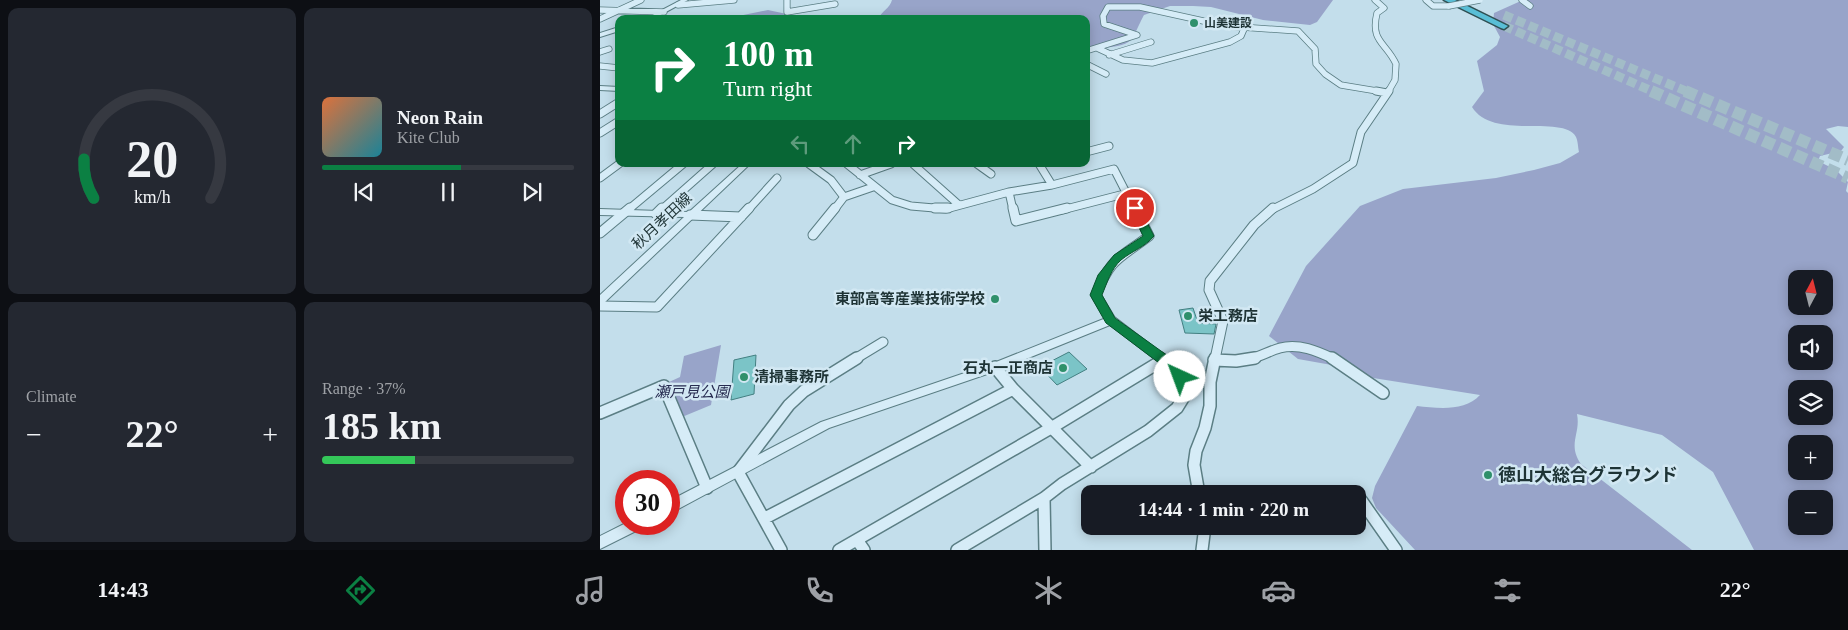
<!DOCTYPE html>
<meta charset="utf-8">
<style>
:root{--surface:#171b24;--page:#242831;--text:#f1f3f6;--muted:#9ea1a6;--line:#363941;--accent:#0b8043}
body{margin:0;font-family:"Times New Roman","Noto Sans JP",serif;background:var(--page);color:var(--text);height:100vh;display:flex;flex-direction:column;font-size:19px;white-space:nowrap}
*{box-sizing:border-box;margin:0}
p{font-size:16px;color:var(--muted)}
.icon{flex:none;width:28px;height:28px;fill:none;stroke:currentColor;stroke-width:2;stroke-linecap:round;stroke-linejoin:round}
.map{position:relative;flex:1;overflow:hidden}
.details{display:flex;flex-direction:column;gap:8px;padding:8px;background:#0d0f14;width:600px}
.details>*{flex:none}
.guide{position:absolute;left:15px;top:15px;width:475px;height:152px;border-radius:10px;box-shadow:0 2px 12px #0003;background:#0b8043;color:#fff;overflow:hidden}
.needle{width:32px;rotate:7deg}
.fabs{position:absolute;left:1188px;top:270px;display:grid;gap:10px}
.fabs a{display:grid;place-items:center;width:45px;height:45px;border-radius:10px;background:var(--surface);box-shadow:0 2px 12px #0003;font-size:25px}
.speed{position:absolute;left:15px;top:470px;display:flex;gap:10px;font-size:25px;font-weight:700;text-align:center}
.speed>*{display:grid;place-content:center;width:65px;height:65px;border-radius:50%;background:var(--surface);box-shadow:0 2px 12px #0003;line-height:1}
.speed .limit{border:8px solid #d22;background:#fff;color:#111}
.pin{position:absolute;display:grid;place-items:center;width:42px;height:42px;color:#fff;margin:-21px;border:2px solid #fff;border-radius:50%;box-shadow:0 1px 5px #0007}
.me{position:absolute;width:55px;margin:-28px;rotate:317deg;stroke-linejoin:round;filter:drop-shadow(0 0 4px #0008)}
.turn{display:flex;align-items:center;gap:18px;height:105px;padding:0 25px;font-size:22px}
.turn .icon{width:65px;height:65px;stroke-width:2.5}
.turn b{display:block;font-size:35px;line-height:42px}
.lanes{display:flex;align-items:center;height:48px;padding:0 25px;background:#0003;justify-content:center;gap:25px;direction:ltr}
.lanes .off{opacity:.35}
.big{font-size:38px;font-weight:700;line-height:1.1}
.details .widget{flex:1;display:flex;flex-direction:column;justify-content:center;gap:8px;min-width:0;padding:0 18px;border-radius:10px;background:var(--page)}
.details .dial{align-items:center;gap:0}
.dial svg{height:130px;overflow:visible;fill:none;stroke:var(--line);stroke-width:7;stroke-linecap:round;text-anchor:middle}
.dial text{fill:var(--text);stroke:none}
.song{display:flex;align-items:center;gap:15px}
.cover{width:60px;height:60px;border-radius:8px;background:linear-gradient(135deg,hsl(20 70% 55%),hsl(190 70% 35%))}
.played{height:5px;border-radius:2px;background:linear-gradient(90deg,var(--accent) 55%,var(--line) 55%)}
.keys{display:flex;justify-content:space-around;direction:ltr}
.heat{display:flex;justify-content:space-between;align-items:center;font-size:28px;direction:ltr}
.charge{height:8px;border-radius:4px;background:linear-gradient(90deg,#34c759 37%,var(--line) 0)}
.details .tiles{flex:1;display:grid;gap:8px;grid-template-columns:repeat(2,1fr)}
.trip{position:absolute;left:481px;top:485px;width:285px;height:50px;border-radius:10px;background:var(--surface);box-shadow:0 2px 12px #0003;font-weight:700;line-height:50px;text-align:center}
.dock{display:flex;height:80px;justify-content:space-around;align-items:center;background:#090b0e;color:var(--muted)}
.dock .icon{width:35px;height:35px}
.dock .active{color:var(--accent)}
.dock b{font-size:22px;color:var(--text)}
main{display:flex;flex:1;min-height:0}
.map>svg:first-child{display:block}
</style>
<main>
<section class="details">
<div class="tiles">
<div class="widget dial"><svg viewBox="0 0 100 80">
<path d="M14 69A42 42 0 1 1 86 69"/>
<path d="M14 69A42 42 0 0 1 8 45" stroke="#0b8043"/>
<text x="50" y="56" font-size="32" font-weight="700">20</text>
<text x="50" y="72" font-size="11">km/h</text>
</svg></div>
<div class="widget">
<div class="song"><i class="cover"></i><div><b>Neon Rain</b><p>Kite Club</p></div></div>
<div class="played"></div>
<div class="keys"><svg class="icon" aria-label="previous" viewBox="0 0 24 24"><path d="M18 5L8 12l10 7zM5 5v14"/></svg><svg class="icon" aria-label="pause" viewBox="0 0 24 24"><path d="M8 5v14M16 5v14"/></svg><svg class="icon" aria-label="next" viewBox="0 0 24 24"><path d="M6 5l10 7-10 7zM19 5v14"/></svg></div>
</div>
<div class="widget"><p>Climate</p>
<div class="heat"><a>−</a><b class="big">22°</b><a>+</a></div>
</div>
<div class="widget"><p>Range · 37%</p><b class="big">185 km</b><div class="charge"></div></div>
</div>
</section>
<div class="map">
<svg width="1248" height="550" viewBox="0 0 1248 550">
<rect width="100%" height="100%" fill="#c3deeb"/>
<path fill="#98a4c9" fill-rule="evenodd" d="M292 0H733L717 22 710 25 663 20 611 7 593 6H570L544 15C541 20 534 37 531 40 522 49 498 48 486 47V19H278C282 11 290 8 292 0Z
M923 0H1248V127L1238 126 1226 129 1244 147 1241 151 1220 156 1218 161 1236 170 1248 182 1246 191 1248 193V550H1154L1113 472 1062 435 977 414C981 434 967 444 981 464L1092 550H815L776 508 772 498 775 486 817 406C837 408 865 412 880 395L767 377 743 367 698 359 669 336 706 266 760 206 803 189 896 178 934 170 960 163 979 152C978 148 978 141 976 137 964 114 893 141 872 107L884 91 877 61 897 45 900 37 893 24 894 13ZM1196 279H1224V306H1196ZM1196 334H1224V361H1196ZM1196 389H1224V416H1196ZM1196 444H1224V471H1196ZM1196 499H1224V526H1196Z
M168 10 210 19H124Z
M121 345 111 405 82 417 67 383 80 377 84 356Z"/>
<path fill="#7bc4c7" stroke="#438082" d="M593 308 598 323 616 324 614 334 585 333 579 310Z
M469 352 487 369 457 385 440 367Z
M156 355 154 394 131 400 134 360Z"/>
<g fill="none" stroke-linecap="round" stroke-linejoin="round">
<path stroke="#a2bcc7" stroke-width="9" stroke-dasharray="9 4.5" stroke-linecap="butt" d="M904 15 1088 92
M904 26 1054 92"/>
<path stroke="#a2bcc7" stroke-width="12" stroke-dasharray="12 5.5" stroke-linecap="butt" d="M1051 91 1248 178
M1085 91 1248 160"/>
<g stroke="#5b7e84" stroke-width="7">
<path id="minor-far3" d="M187 0V12L235 4
M775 0 784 8 777 13C770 42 786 42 796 64L795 80 788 92
M826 0 833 6H849
M922 0 930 6
M78 5 134 0
M0 10 64 12
M0 19 41 0
M497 48 523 60 552 63 630 42 641 36 644 29
M486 51 537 35 504 24 503 16 508 7H540L626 26 698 31 715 49 716 64 725 74 741 85 783 92
M0 52 9 49
M509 55 551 42
M486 64 506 74
M0 66 19 68"/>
</g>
<g stroke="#5b7e84" stroke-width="9">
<path id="minor-far2" d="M776 91 787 93
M0 114 19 102
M0 133 19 121
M486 152 509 146
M209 164 231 180 244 197
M247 164 292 200 311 206 346 209 409 192 452 185 514 169 535 210
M313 164 359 205
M377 164 391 174
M439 164 452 185
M260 175 291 164
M0 178 19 164
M409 192 413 210
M28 210 83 164
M61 210 113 164
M148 210 177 178
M234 210 244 197 273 187
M462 210 528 193
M671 210 713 189 753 163 761 132 789 91"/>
</g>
<g stroke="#5b7e84" stroke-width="11">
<path id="minor-far1" d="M335 208H348
M413 208 416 221 467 208
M535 208 549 236C519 259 511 257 496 295L511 320 562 359
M56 214 62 208
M90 215 141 217
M0 233 30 208
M213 235 235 208
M0 306 57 307 149 208
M255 359 283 342
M615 359 623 321 609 290 610 281 654 225 673 208
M649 359C660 357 669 351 680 348 699 343 717 351 734 359"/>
</g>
<g stroke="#5b7e84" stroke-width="14">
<path id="minor" d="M732 358 783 393
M614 360 636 361 655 358
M395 367 413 389 491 467
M0 413 64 386 107 488
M599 494 594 465 596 451 605 428 610 406V382L615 358
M444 498 445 550
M761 500 796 550
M165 518 413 389
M257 540 264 550
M181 550 138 472 189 405 204 391 257 358
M239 550 451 428 563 360
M357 550 444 498 462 484 548 431 577 408 585 395 580 377 560 358
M602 550 605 526"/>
</g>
<g stroke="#5b7e84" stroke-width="2">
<path id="tertiary" d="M81 0H88L53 19H45Z
M19 27V31L0 37V33Z
M0 86 19 87V91L0 90Z
M142 164H150L4 303 0 304V295L84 217 0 215V209L89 212Z
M511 316 516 320 515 323 399 370 229 428 69 514V501L221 422 391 364Z
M26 523 44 524 42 528 0 549V536Z"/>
</g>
<g stroke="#2f4f52" stroke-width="3">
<path id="motorway" d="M844 0H855L908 26 904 29 901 28Z"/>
</g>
<use href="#minor-far3" stroke="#d6ecf7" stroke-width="5.5"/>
<use href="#minor-far2" stroke="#d6ecf7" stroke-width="7"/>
<use href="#minor-far1" stroke="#d6ecf7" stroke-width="9"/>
<use href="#minor" stroke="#d6ecf7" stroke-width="11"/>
<use href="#tertiary" fill="#d6ecf7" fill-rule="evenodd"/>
<use href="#motorway" fill="#59bed6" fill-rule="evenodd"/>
<g stroke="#5b7e84" stroke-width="7" stroke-linecap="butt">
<path id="minor-bridge" d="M849 6 880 0"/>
</g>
<use href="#minor-bridge" stroke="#d6ecf7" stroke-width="5.5"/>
</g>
<path fill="#0b8043" stroke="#07532c" d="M531 205H538L554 236C545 247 532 251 521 260 511 269 507 283 502 295L515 318 568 356 584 374 586 377 584 381H575L559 363 506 323 490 295 498 275 514 255 543 236 530 208Z"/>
<g fill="#2f906b" stroke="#d2e8f3" stroke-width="2">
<circle cx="594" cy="23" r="5"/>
<circle cx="395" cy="299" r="5"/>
<circle cx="588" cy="316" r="5"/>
<circle cx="463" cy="368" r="5"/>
<circle cx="144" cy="377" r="5"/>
<circle cx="888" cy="475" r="5"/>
</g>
<g text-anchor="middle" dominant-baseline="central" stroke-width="5" stroke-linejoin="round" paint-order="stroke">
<g font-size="12" font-weight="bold" fill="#1e3335" stroke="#d2e8f3" text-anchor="start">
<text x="604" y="23">山美建設</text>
</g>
<g font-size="15" fill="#1e3335" stroke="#d2e8f3">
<text transform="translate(62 221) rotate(-43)">秋月孝田線</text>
</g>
<g font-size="15" font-weight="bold" fill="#1e3335" stroke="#d2e8f3" text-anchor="end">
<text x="385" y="299">東部高等産業技術学校</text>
<text x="598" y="316" text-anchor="start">栄工務店</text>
<text x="453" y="368">石丸一正商店</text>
<text x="154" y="377" text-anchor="start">清掃事務所</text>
</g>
<g font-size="15" font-style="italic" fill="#262b50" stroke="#d2e8f3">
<text x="92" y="392">瀬戸見公園</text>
</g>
<g font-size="18" font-weight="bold" fill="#1e3335" stroke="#d2e8f3" text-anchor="start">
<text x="898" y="475">徳山大総合グラウンド</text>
</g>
</g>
</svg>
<div class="fabs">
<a><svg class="needle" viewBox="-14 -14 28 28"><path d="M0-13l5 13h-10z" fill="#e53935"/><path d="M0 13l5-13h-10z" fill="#9ea1a6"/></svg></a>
<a><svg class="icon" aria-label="sound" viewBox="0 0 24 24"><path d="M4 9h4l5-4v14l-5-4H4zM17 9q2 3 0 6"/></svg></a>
<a><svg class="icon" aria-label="layers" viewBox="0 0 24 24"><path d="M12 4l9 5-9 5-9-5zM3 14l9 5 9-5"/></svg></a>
<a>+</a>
<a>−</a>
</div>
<div class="speed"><div class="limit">30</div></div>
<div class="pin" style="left:535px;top:208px;background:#d93025"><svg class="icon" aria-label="arrive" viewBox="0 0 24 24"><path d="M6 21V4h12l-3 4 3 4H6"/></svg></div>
<svg class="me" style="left:580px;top:377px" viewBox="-20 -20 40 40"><circle r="19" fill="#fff"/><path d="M0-13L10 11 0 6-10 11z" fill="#0b8043"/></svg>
<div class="trip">14:44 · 1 min · 220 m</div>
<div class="guide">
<div class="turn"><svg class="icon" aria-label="right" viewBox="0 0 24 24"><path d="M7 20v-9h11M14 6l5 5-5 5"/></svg><div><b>100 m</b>Turn right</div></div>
<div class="lanes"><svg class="icon off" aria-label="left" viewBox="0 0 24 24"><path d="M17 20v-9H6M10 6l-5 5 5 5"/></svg><svg class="icon off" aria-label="ahead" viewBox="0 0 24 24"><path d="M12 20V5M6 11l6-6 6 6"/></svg><svg class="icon" aria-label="right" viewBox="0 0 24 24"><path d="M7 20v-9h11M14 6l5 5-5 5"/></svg></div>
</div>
</div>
</main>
<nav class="dock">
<b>14:43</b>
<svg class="icon active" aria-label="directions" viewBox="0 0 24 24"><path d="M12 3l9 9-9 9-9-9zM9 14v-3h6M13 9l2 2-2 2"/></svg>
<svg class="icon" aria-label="music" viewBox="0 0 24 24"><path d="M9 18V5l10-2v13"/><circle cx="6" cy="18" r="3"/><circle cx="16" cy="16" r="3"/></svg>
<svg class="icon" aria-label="phone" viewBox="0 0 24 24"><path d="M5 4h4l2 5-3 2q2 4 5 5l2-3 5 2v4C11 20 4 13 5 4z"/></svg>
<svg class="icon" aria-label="climate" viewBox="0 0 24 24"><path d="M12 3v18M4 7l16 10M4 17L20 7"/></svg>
<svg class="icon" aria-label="car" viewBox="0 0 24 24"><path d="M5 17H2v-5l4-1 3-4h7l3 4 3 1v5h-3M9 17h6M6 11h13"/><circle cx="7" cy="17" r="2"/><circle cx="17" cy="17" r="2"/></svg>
<svg class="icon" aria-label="filters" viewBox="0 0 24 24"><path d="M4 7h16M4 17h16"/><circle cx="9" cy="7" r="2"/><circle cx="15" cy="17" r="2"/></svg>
<b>22°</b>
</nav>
